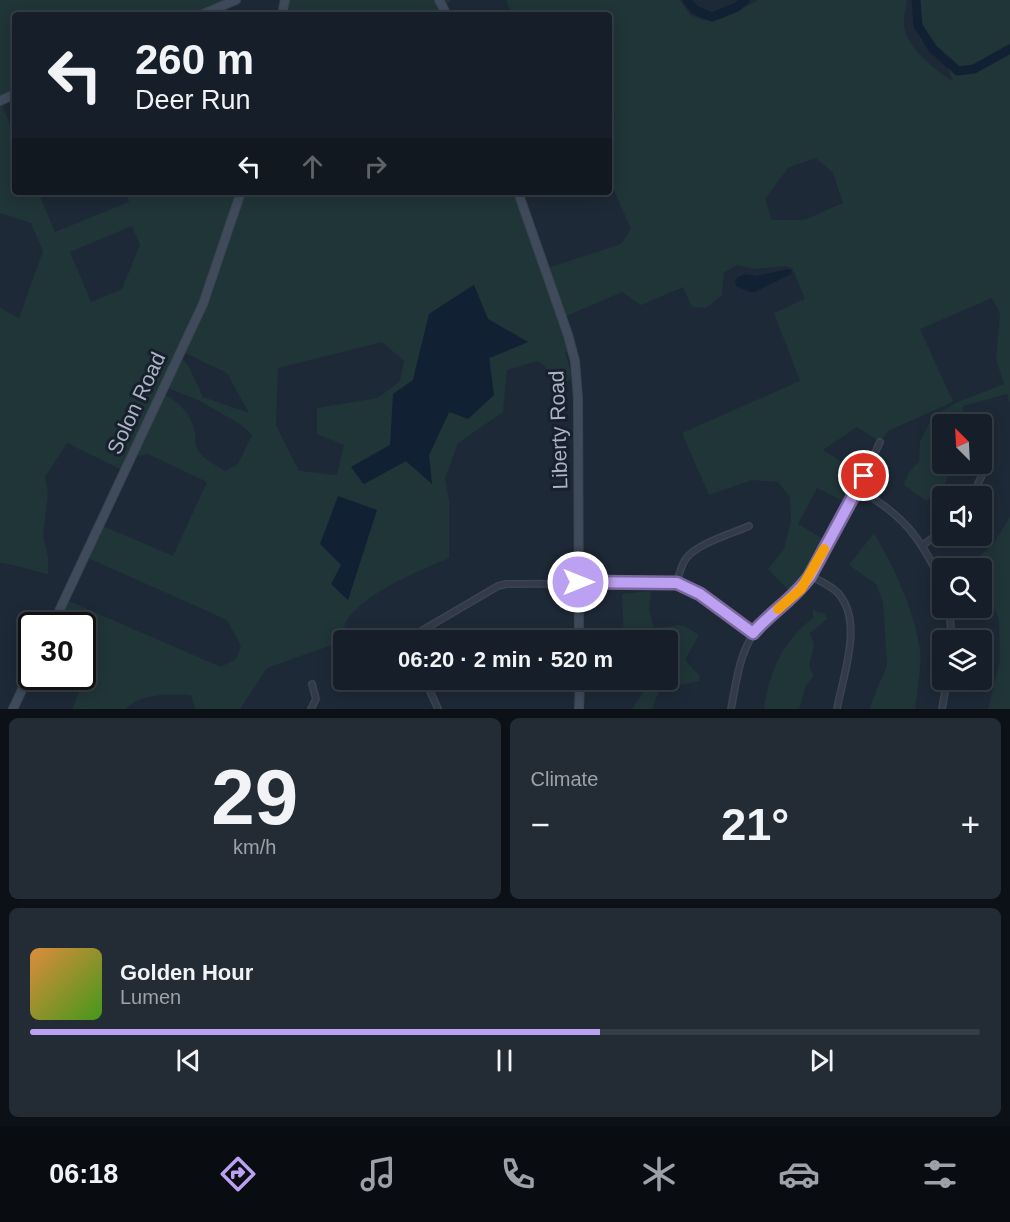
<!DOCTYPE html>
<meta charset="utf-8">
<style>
:root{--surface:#161f29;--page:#232c35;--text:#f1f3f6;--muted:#9ea2a8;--line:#353d46;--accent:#bca0f2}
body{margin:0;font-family:Helvetica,sans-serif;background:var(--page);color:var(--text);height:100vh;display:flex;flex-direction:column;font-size:22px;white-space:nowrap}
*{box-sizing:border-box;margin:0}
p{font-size:20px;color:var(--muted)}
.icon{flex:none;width:33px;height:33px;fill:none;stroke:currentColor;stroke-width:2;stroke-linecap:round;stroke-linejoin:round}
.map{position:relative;height:709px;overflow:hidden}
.panel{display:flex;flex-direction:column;gap:9px;padding:9px;background:#0c1117;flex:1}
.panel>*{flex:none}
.banner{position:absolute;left:12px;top:12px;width:600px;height:183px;border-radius:6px;box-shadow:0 3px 15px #0003,0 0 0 2px var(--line);background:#161f29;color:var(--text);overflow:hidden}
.needle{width:39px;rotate:336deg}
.fabs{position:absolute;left:932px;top:414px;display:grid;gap:12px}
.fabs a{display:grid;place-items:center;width:60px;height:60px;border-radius:6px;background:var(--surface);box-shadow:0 3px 15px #0003,0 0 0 2px var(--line);font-size:30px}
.speed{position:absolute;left:18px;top:612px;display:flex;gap:12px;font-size:30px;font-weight:700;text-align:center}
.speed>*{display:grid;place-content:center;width:78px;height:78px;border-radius:50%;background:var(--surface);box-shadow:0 3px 15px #0003,0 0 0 2px var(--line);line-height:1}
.speed .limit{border:3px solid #111;border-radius:9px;background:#fff;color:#111}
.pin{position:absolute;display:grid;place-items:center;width:51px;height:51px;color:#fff;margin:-26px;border:3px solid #fff;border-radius:50%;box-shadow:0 2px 6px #0007}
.me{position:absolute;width:66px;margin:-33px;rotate:90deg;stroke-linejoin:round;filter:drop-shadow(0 0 4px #0008)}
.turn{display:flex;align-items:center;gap:21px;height:126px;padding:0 24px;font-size:27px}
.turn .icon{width:78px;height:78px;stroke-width:2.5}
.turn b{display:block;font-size:42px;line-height:51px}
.lanes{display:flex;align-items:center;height:57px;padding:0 24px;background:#0003;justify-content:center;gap:30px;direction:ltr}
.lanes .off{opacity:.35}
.big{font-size:45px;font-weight:700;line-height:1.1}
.panel .widget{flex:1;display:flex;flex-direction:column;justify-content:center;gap:9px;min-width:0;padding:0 21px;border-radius:9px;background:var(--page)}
.panel .dial{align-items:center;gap:0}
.dial b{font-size:78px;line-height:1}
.song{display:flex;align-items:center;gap:18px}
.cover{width:72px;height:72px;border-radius:9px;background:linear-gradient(135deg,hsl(30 70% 55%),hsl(100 70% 35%))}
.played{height:6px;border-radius:3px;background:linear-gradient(90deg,var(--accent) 60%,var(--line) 60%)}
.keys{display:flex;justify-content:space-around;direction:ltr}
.heat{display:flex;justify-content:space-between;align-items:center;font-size:33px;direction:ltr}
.panel .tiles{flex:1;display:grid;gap:9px;grid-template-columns:1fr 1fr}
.widget:last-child{grid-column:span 2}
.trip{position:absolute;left:333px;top:630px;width:345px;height:60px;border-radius:6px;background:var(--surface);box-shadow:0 3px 15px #0003,0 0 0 2px var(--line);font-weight:700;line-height:60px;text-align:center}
.tab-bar{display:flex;height:96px;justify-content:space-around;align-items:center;background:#090c10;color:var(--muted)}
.tab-bar .icon{width:42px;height:42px}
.tab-bar .active{color:var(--accent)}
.tab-bar b{font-size:27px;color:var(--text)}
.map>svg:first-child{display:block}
</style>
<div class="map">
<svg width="1010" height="709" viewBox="0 0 1010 709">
<rect width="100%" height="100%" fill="#1e2937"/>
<path fill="#203538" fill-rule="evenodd" d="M0 0H236L201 15H15V94L0 101 15 136V192H38L55 232 129 202 125 192H518L545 269 621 244 631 229 609 179V117L615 115 609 97V15H582L578 10 571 15H512L506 0H680L690 15 703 20 723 18 759 0H907C906 8 903 16 904 24 904 45 936 72 953 81L942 54 922 42 916 31 915 20 918 0H1010V403L1007 394 963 406 964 418 955 424H942V464H950L952 469 942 489 926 501 904 485 908 474 919 461 920 442 933 416 958 402 1004 384 996 359 1000 313 992 298 920 329 953 402 888 431 880 442 857 427 823 450 864 476 849 504 817 488 798 524 828 542 794 596 768 569 784 549 791 521 790 497 778 482 752 480 709 495 682 433 800 381 774 313 805 299 792 268 785 266 754 269 737 265 724 272 722 295 706 308 692 307 683 287 641 305 622 292 562 318 571 350 565 352 571 373 570 380 563 383C552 377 548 367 537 361L507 370 503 412 458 443 445 478 449 501V558C421 570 361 594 346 622 343 627 344 636 343 641L267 668 240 709H195L191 695C172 694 140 693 126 709H72L95 656 83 651 82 626 52 625 64 599 221 667 236 659 241 646 227 620 88 558 103 526 173 556 207 482 148 454 138 456 134 452 124 471 67 443 45 477 48 493 43 536 48 557V574C37 572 7 562 0 563V308L19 318 43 251 31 223 0 213ZM816 158 833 173 843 203 804 220H772L765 199 789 167ZM132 226 140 245 122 289 91 302 70 252ZM474 285 488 319 528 342 489 358 494 395 449 412 429 455 432 484 406 461 363 484 352 467 390 445 413 380 429 314ZM382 342 404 361 400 381 378 398 317 408V434L344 445 337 475 299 471 276 425 278 368ZM181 351 227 373 249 413 203 397 187 363 178 357ZM165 387 196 399 240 424 252 435 238 464 225 471C216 465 200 458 196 446 194 442 196 436 195 432 191 414 178 400 161 393Z
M285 0H452L443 6 447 15H282Z
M1010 517V709H988L1000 661 999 619 981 577V568H977L974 560 992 546Z
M874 533C894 567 914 610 920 649 922 661 917 696 915 709H869L887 665 883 603 876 584 849 565Z
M651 591 649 610 654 628 683 625 699 635 685 660 700 676 699 681 660 689 652 709H632L644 691 625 689 624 680H668V640H624L622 594Z
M813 610 825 614 827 619 810 633 814 645 809 666 814 676 806 685 799 709H764C770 670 781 643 813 618Z"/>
<path fill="#122034" d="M789 269 792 271 791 274 755 292H750L736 286 735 281 738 277 746 274 756 276Z
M474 285 488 319 528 342 489 358 494 395 468 419 449 412 429 455 432 484 406 461 364 484 351 467 390 445 393 394 413 380 429 314Z
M338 496 377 510 348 600 331 584 341 565 320 544Z"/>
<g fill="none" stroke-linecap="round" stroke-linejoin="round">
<path stroke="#122034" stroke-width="9" d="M687 0 695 10 712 17 737 7 745 0
M916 0 918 26 933 49 958 71 974 69 1010 49"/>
<g stroke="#3b4451" stroke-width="8">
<path id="street" d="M858 489C902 514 921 537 942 584
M972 496 987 465 983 441
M923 545 942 531
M810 576C820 581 830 585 838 593 864 622 843 675 837 709
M677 583C679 575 681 566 685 560 695 544 731 534 749 526
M949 608 952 640
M410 640 411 637 498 586 506 584 677 583 700 594 753 633
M425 680 438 709
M311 709 316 699 312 684
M731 709C737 678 740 645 763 622 780 605 796 598 810 576L858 489 880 442
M942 709 947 680"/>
</g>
<g stroke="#3b4451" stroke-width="10">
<path id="secondary" d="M439 0 447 15
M201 15 236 0
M282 15 285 0
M0 101 15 94
M518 192 568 335 575 361 578 399 579 640
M52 626 203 304 241 192
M13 709 32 669
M579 709 580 680"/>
</g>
<use href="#street" stroke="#323b47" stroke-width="5"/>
<use href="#secondary" stroke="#3f4a5b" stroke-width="8"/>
</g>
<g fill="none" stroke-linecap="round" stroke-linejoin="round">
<g stroke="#7a689d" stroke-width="15">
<path id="route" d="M578 582 677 583 700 594 753 633C771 612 794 599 810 576L864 476"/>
</g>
<use href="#route" stroke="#bca0f2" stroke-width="10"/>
<path stroke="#f59e0b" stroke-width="10" d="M778 609 801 589 824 549"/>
</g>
<g text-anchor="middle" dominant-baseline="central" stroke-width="6" stroke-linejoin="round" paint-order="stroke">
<g font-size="21" fill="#abb5c5" stroke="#17202c">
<text transform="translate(136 403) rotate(-65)">Solon Road</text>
<text transform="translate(558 430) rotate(-92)">Liberty Road</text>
</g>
</g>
</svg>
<div class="fabs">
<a><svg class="needle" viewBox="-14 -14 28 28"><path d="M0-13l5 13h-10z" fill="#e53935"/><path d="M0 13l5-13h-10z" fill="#9ea2a8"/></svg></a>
<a><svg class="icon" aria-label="sound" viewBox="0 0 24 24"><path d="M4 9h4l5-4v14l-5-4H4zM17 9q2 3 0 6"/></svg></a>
<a><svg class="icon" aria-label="search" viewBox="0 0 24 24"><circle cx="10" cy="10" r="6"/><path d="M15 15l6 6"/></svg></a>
<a><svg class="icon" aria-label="layers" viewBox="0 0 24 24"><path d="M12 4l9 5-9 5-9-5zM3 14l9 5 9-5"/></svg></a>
</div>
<div class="speed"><div class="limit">30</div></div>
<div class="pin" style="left:864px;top:476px;background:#d93025"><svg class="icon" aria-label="arrive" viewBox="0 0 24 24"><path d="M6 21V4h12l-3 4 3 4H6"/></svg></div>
<svg class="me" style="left:578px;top:582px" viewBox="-20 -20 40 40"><circle r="17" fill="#bca0f2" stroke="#fff" stroke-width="3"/><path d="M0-11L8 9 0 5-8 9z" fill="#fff"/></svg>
<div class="trip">06:20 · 2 min · 520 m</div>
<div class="banner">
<div class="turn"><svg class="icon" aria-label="left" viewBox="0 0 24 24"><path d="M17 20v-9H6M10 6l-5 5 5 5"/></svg><div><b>260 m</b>Deer Run</div></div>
<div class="lanes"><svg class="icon" aria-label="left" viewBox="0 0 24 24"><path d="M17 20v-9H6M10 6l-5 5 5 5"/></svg><svg class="icon off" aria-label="ahead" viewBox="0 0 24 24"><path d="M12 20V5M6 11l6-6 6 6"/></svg><svg class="icon off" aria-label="right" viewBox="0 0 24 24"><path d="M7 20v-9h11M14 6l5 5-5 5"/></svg></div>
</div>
</div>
<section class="panel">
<div class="tiles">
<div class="widget dial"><b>29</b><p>km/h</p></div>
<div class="widget"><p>Climate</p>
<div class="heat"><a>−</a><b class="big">21°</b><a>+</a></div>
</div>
<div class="widget">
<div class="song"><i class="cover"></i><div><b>Golden Hour</b><p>Lumen</p></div></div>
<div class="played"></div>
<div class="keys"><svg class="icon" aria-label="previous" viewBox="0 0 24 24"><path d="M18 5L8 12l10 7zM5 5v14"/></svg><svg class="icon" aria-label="pause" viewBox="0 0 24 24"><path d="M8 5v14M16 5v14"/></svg><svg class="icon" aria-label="next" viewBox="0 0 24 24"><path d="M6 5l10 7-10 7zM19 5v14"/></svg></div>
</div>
</div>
</section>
<nav class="tab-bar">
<b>06:18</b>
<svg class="icon active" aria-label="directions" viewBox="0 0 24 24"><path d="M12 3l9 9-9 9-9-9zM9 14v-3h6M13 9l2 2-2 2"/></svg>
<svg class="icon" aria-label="music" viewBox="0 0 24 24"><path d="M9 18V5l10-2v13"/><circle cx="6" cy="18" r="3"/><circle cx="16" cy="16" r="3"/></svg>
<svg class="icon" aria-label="phone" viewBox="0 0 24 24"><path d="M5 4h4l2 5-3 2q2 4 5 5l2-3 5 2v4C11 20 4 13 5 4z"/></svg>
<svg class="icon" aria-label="climate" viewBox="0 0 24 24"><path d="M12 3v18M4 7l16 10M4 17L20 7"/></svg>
<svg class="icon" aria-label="car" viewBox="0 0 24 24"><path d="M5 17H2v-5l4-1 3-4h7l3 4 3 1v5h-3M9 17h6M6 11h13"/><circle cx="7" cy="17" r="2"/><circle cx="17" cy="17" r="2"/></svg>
<svg class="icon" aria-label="filters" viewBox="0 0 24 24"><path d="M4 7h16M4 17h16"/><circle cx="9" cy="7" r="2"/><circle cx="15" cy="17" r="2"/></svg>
</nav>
